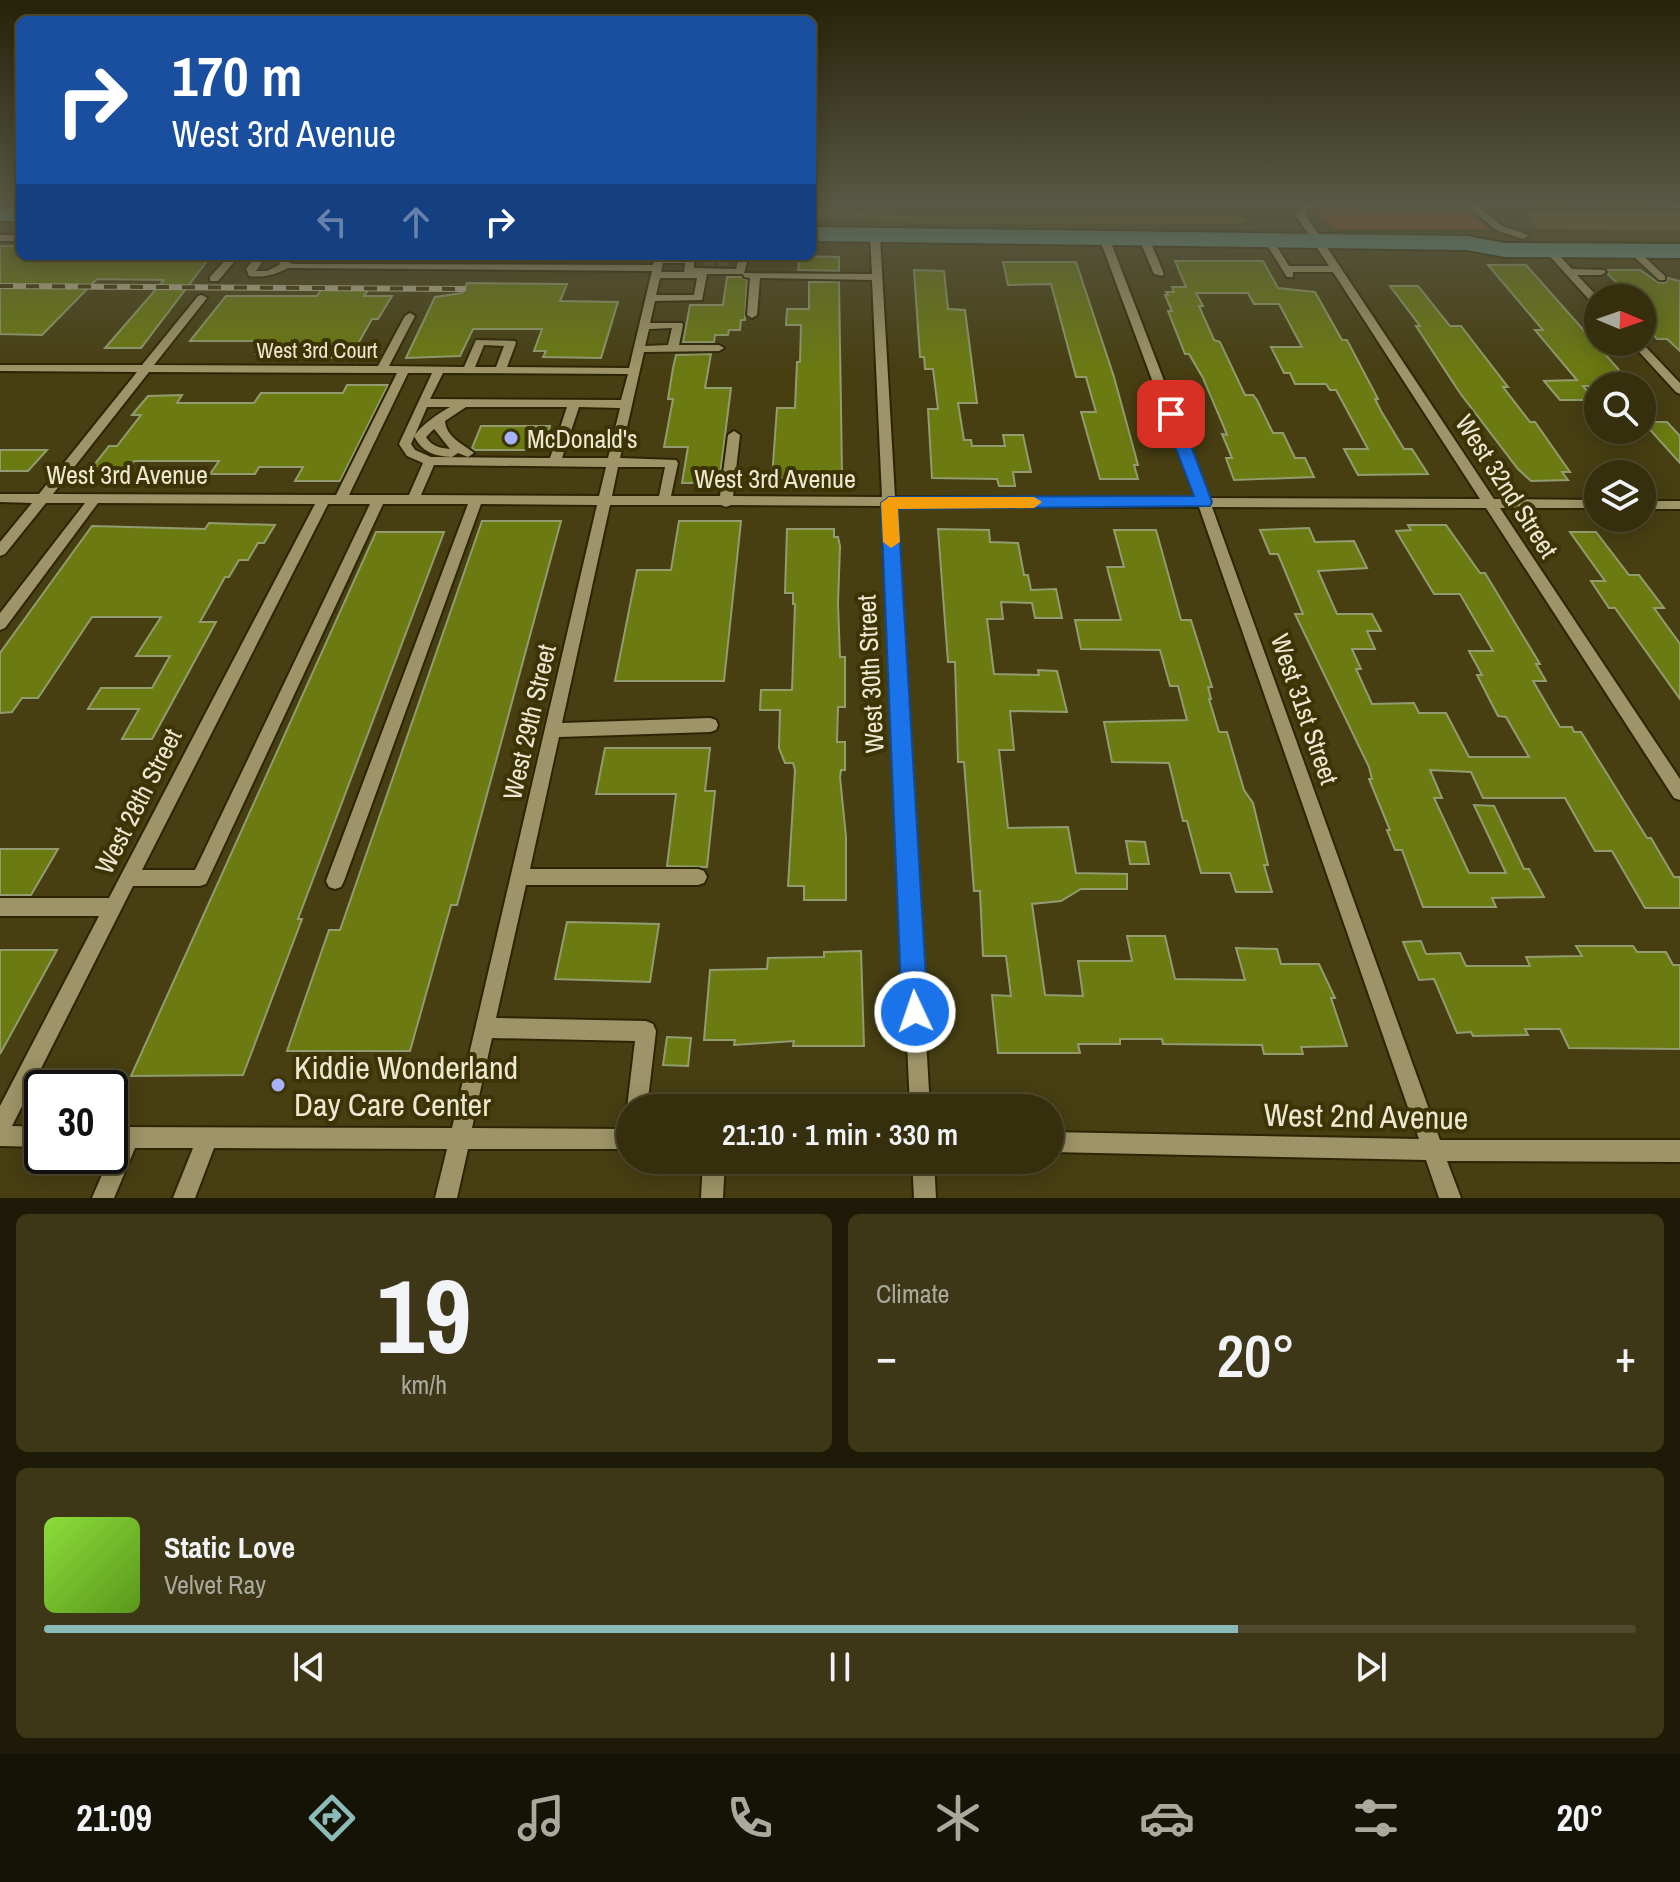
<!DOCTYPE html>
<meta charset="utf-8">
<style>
:root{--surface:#352f0e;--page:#3d3717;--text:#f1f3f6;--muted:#aaa99e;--line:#4f4a2e;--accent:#8bbbb9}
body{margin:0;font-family:"Archivo Narrow",sans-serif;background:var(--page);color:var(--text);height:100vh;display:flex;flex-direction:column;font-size:30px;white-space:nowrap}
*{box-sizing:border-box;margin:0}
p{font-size:26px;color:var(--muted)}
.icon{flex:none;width:44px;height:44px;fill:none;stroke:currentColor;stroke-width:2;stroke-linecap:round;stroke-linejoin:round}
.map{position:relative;height:1198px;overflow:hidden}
.sheet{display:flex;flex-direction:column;gap:16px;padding:16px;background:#1d1a08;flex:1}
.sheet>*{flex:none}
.guide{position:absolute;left:16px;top:16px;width:800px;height:244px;border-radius:12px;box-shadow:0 4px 20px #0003,0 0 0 2px var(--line);background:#1a4fa0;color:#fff;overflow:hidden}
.needle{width:52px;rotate:92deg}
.tools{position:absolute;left:1584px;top:284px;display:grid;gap:16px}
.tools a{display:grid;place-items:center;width:72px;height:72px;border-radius:50%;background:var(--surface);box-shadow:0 4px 20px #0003,0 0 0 2px var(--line);font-size:40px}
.speed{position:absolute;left:24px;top:1070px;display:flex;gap:16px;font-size:40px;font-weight:700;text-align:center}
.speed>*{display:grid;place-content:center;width:104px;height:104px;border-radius:50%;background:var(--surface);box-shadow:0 4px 20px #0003,0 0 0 2px var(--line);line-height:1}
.speed .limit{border:4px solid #111;border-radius:12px;background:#fff;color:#111}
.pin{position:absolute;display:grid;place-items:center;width:68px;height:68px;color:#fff;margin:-34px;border-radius:16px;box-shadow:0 4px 12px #0006}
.me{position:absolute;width:88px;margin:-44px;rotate:357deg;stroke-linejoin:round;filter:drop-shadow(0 0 6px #0008)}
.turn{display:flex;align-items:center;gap:28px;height:168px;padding:0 24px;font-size:36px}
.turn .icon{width:104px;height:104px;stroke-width:2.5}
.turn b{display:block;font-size:56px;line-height:68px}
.lanes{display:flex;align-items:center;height:76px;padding:0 24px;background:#0003;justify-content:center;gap:40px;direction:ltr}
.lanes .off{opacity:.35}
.big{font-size:60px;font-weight:600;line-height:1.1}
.sheet .tile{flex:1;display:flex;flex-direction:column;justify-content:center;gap:12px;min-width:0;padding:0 28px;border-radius:12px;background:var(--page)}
.sheet .dial{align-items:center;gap:0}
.dial b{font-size:104px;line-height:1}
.song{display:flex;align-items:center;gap:24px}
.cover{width:96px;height:96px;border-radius:12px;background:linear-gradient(135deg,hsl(90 70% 55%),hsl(90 70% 35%))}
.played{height:8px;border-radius:4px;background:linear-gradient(90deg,var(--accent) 75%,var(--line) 75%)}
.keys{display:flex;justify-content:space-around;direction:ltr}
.heat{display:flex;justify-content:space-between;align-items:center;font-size:44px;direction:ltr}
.sheet .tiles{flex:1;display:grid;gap:16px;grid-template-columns:1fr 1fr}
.tile:last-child{grid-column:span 2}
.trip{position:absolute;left:616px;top:1094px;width:448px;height:80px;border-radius:40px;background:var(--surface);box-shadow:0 4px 20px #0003,0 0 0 2px var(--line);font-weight:600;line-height:80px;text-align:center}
.tabs{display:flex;height:128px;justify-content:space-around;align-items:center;background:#151306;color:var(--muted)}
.tabs .icon{width:56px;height:56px}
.tabs .on{color:var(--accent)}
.tabs b{font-size:36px;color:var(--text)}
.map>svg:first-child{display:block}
</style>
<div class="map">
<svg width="1680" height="1198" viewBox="0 0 1680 1198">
<rect width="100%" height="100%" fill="#473f12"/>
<path fill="#a94220" d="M1332 209 1468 210 1489 229H1337L1319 218 1320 212Z"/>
<path fill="#71631b" d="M1521 212H1680V230L1537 229Z"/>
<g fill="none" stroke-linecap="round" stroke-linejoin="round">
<path fill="#71631b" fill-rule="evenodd" d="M812 209 913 215 1240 216 1247 220 1240 224 913 223 812 217Z"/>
</g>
<path fill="#6b7a11" stroke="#929c70" stroke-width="2" d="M0 246H20V256H174L170 261H207L141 348H105L164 280 97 279 42 335 0 334Z
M800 256 839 257V271L798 270Z
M1175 261H1263L1278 288 1315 292 1342 340H1347L1378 399H1375L1381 411 1404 449H1412L1428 474 1358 475 1344 449H1368L1336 390H1330L1326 384H1295L1290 373H1284L1271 347H1302L1279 304H1254L1248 293H1196L1203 306H1199L1214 340 1220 342 1245 395H1253L1257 400 1273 433H1283L1295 458H1305L1314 477 1234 480 1226 458H1232L1222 434 1227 435 1223 425 1203 378 1189 354H1185L1168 311H1172L1165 295H1168L1166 292H1174L1172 287H1186Z
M1003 262H1076L1114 377 1138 465H1134L1138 479H1100L1081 412H1096L1086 377H1076L1051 284 1008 285Z
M1488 265H1526L1620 371H1616L1628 386H1583L1595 400H1560L1544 381 1577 380 1535 330H1543Z
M914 270 944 271 948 309 965 310 977 403H958L964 440H971L972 446H1005L1003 435H1023L1031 472H1013L1015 486H999L997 479 932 478 928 409H938L933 369H925L924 357H920Z
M1608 270H1640L1659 283 1667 282 1668 278 1680 281V351L1667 339H1657L1642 323V298H1632L1608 274Z
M727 277H741L747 280 745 320H741L740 330H729L728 335H715L714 342H683L690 305H723Z
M809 282H839L842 474H834V479L772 478 777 408H795L797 362H800L801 325H786L787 309H809Z
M467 283 567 284 560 301 618 302 601 358 543 357 546 351H534L542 329H473L460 356 406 358 435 297 462 293Z
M1390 286H1418L1450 326H1461L1508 387H1503L1530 422H1535L1570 472H1562L1568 480 1531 481 1518 469 1460 393 1416 326H1420Z
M321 290H368L364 296H392L378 319H372L350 358H285L288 354H256L264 341H190L226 296H317Z
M711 354 705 388H731L719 483H682L688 447H664L673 399H668L673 368 676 355Z
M347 385H388L340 481H295L303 467H259L255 474H210L219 461H134L129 469H91L109 446H117L141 415H132L148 396 182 395 177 403H254L261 393H343Z
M1643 422H1667L1680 436V463Z
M481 426H550L543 450H475L472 448Z
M0 450H47L28 471H0Z
M482 521H561L457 905H451L410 1051H287L329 930H340Z
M679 521H741L724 681H615L637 570H671Z
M209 523 275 525 264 543H258L248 560H239L229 577H225L200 622H216L152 739H122L139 709H88L101 688H152L170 656H136L161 617H92L38 698H22L12 712 0 713V653L92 526 205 529Z
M1408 525H1446L1480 573H1485L1540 664H1536L1546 681H1533L1560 727H1572L1574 732H1581L1647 838H1651L1674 877H1680V908H1645L1612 851H1595L1565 798H1483L1471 772 1430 770 1442 798H1434L1469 873H1506L1474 805 1494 806 1524 869H1529L1544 897 1492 898 1496 907H1423L1402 850H1395L1387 830H1390L1369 779H1372L1369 767 1295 614H1303L1278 554H1270L1260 530 1309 528 1315 542 1354 541 1367 568 1318 571 1337 614H1372L1381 631H1367L1375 649H1352L1361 669H1356L1372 704 1414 703 1419 713H1446L1469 757H1529L1506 717 1498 716 1477 675H1482L1469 651H1493L1460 594H1434L1396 531 1411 530Z
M787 529H834V537H838L840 546 838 604 840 657H845V707H838L837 742H845V770H841L840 777 846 837V900H804V886H788L795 770 793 763H785L779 748 780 710H760L761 690H792L795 604H793V593H785Z
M938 529 989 530 990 542 1018 543 1024 575H1028L1031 590 1056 589 1062 618H1035L1032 603 1001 602 1003 619H987L994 674 1039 675 1038 670 1057 671 1067 712 1010 711 1014 750H999L1008 828 1068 827 1076 873 1127 874V889H1081L1061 901 1032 904 1045 995 1083 996 1078 961H1132L1127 936H1165L1175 979 1245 980 1236 948 1277 949 1281 964H1319L1335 998H1331L1347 1046 1301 1047 1303 1054H1264L1262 1045 1163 1044 1162 1039H1120V1044H1078L1080 1053H998L992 995 1011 996 1006 956H983L980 891H974L964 762H958L955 662H948Z
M1114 530H1156L1181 620H1191L1212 687H1208L1211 699H1209L1219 732H1227L1244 790 1253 803 1268 865H1264L1272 892H1236L1230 873H1201L1187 821H1183L1169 763 1112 762 1104 722 1187 720 1178 686H1170L1160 650 1081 649 1075 620H1121L1107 567H1124Z
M376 532H444L298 919H302L243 1075 131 1076Z
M1570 532H1596L1629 575H1639L1664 608H1654L1680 644V699L1615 608H1609L1591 581H1605Z
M605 748H710L705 791H715L707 867 667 866 676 794H596Z
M1126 841 1145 842 1149 864H1130Z
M0 849H58L31 895H0Z
M567 922 659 924 650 982 555 979Z
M1421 941 1426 954 1460 953 1466 966H1530L1526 957 1582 956 1576 946H1633L1637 952H1666L1673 965H1680V1049L1569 1048 1560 1029H1525L1528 1035 1473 1036 1471 1032 1457 1033 1434 979 1419 980 1403 942Z
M0 950H57L0 1054Z
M861 951 864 1046H793L794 1041 734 1045 735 1040H704L710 970 767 969 768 958 824 957V952Z
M667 1037 691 1038 688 1066 663 1065Z"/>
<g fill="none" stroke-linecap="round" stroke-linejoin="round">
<path stroke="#60582f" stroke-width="10" stroke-dasharray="10 5" stroke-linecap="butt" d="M704 260 728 261"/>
<g stroke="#2c2504" stroke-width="4">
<path id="minor" d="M1252 202H1271L1267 205Z
M1310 202H1680V208L1479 207 1502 226 1526 234 1528 236 1523 239 1496 230 1468 207 1320 206 1309 208 1305 214 1494 499 1598 500V508H1500L1680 779V800L1674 798 1486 508 1212 507 1440 1140H1680V1162L1447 1161 1461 1198H1439L1426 1160 1050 1152V1132L1419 1139 1199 507 895 506 930 1108H910L882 506 731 505 726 507 721 505H610L562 723 710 718 716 720 718 725 716 730 710 732 559 737 530 869H698L704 871 707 877 704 883 698 885H526L496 1018 646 1021 653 1024 656 1031 647 1108H630V1115L627 1108 635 1041 492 1038 472 1128 630 1129V1149H468L457 1198H435L447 1149 214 1148 195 1198H173L193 1148H135L114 1198H92L114 1147H110V1127L452 1128 597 505 481 504 344 881 341 887 335 889 329 887 326 881 468 504H383L206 884 200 886H133L12 1126 42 1127V1147L0 1146V1106L99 916H0V898H109L315 504 98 503 5 628 0 630V613L85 503H46L5 554 0 556V542L32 503 0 502V494H39L137 372 0 371V365H142L198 296 202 295 207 298 154 365 378 366 405 316 410 313 415 316 389 366 464 367 476 340 515 341 516 343 507 367 629 368 652 271 288 268C274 275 264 278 249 276L246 269 256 256H266L256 271H267L279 265 282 256H292L289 263 294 264 653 265 655 256 694 258V268L736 269 739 256H749L744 273 872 274 870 237 875 234 880 237 895 497 1196 498 1100 240 1105 237 1110 240 1209 498 1480 499 1333 272H1293V277H1287L1265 242 1273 240 1289 266H1329L1295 214 1303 204ZM663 263H685L684 272H661ZM707 274H743L744 277 750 278 747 315 752 318 757 315 760 278 872 280 882 497 733 496 740 435 734 431 728 435 720 496H671L678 463 676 460 620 458 644 352 719 351 724 348 719 345H679L683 325 682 323H650L655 301 702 300ZM660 278H697L694 295H656ZM672 328 668 345 645 346 649 329ZM484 345 504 346 496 367H475ZM149 372 382 373H397L336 495 53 494ZM408 373H432L399 444 407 456 423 463 409 495H349ZM443 373 628 374 621 400 430 399ZM427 407H450C436 415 424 423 414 436 422 452 434 456 452 457L458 453 468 457 474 453C463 444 446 437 445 421L466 407H567L550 458 431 457 415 450 411 444ZM579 407 620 408 608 458H562ZM434 429 435 430 450 449C440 448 431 446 426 437ZM434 465 606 467 599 496 421 495ZM618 467H665L659 496H612ZM328 504H370L195 870H142Z
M0 235H15L20 238 15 241H0Z
M1142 239 1150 241 1164 274 1162 276 1154 274 1140 241Z
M1546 248H1552L1572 269 1604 270 1606 272 1601 275H1577L1599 298 1598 306 1594 305 1546 252Z
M1630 249H1636L1665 276V280H1659L1630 253Z
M229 256H239L218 281H210V277Z
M1630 342H1641L1680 383V394L1676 392Z
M1642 501H1680V509H1642Z
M703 1160H725L723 1198H701Z
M912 1160H934L936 1198H914Z"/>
</g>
<g stroke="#2c2504" stroke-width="4">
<path id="major" d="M0 207H20V221H0Z
M812 227 1467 236 1505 243 1680 244V258L1505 257 1467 250 812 241Z"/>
</g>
<use href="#minor" fill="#9e9467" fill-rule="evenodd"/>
<use href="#major" fill="#639692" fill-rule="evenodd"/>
<g stroke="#bcb698" stroke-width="6">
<path id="rail" d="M0 286 463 289"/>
</g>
<use href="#rail" stroke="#3d3405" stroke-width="4" stroke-dasharray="13" stroke-linecap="butt"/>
</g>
<linearGradient id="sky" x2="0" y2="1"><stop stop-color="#27230a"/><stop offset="0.55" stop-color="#585844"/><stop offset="1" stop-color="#585844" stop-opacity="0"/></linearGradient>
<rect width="1680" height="370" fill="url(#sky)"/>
<path fill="#1a73e8" stroke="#114b97" stroke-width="2" d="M1171 410 1179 414 1212 502 1210 506 898 509 928 1012 924 1021 915 1025 906 1021 902 1012 881 503 889 497 1194 496 1163 414Z"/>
<path fill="#f59e0b" d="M889 497H1034L1042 502 1034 508 898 509 900 542 891 548 883 542 881 503Z"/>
<g fill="#a7b1fc" stroke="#3d3405" stroke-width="3">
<circle cx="511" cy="438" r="8"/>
<circle cx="278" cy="1085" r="8"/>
</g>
<g text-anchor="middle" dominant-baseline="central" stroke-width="8" stroke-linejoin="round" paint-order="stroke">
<g font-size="22" fill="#ede8d1" stroke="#3d3405">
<text x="317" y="350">West 3rd Court</text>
</g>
<g font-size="26" fill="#ede8d1" stroke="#3d3405" text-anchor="start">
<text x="527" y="438">McDonald's</text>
</g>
<g font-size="26" fill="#ede8d1" stroke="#3d3405">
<text x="127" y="474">West 3rd Avenue</text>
<text x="775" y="478">West 3rd Avenue</text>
<text transform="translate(1507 486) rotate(57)">West 32nd Street</text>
<text transform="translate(870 674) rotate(-93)">West 30th Street</text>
<text transform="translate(1305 709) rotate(71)">West 31st Street</text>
<text transform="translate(529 722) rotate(-77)">West 29th Street</text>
<text transform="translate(138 801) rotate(-63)">West 28th Street</text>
</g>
<g font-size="32" fill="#ede8d1" stroke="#3d3405" text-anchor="start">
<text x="294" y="1067">Kiddie Wonderland<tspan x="294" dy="37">Day Care Center</tspan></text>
</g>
<g font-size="32" fill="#ede8d1" stroke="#3d3405">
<text transform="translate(1366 1116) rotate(1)">West 2nd Avenue</text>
</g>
</g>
</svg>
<div class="tools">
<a><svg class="needle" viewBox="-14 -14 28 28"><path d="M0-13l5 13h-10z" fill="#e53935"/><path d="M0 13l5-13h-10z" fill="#aaa99e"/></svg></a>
<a><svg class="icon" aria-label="search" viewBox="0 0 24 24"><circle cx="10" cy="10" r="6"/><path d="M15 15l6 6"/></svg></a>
<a><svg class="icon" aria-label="layers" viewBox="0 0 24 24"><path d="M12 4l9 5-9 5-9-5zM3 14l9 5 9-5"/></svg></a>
</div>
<div class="speed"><div class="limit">30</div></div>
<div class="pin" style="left:1171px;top:414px;background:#d93025"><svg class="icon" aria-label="arrive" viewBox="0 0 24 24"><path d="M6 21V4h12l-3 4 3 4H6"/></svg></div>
<svg class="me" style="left:915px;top:1012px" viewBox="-20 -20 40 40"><circle r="17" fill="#1a73e8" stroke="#fff" stroke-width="3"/><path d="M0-11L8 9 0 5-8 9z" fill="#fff"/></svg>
<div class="trip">21:10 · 1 min · 330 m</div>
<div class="guide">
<div class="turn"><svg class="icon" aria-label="right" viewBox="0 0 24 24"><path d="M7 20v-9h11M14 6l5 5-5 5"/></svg><div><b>170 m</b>West 3rd Avenue</div></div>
<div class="lanes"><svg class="icon off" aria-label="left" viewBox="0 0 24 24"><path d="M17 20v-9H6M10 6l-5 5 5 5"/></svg><svg class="icon off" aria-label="ahead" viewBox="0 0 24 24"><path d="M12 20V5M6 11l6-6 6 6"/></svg><svg class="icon" aria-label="right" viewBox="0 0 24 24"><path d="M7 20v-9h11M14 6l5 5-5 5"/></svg></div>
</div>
</div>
<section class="sheet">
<div class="tiles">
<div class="tile dial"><b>19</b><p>km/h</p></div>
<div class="tile"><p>Climate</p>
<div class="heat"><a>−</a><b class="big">20°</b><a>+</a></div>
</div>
<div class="tile">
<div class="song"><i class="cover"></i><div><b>Static Love</b><p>Velvet Ray</p></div></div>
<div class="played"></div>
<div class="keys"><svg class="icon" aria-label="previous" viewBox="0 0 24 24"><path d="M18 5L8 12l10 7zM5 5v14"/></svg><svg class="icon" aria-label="pause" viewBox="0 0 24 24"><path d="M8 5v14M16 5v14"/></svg><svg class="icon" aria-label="next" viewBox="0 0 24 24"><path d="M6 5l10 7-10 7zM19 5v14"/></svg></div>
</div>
</div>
</section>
<nav class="tabs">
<b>21:09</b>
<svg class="icon on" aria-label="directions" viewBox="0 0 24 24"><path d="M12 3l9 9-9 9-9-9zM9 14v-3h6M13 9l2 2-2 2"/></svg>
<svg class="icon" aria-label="music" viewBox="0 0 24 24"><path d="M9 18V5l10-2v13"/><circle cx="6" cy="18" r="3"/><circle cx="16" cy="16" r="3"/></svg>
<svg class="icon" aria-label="phone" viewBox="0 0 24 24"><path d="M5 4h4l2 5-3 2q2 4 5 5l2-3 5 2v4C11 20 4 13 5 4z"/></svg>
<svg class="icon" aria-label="climate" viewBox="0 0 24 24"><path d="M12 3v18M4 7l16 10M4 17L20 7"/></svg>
<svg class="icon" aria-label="car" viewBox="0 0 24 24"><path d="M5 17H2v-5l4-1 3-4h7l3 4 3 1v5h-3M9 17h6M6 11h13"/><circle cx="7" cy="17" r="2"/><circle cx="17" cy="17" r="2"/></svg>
<svg class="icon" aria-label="filters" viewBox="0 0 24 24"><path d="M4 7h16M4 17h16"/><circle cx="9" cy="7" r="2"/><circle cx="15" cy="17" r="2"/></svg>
<b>20°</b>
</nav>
